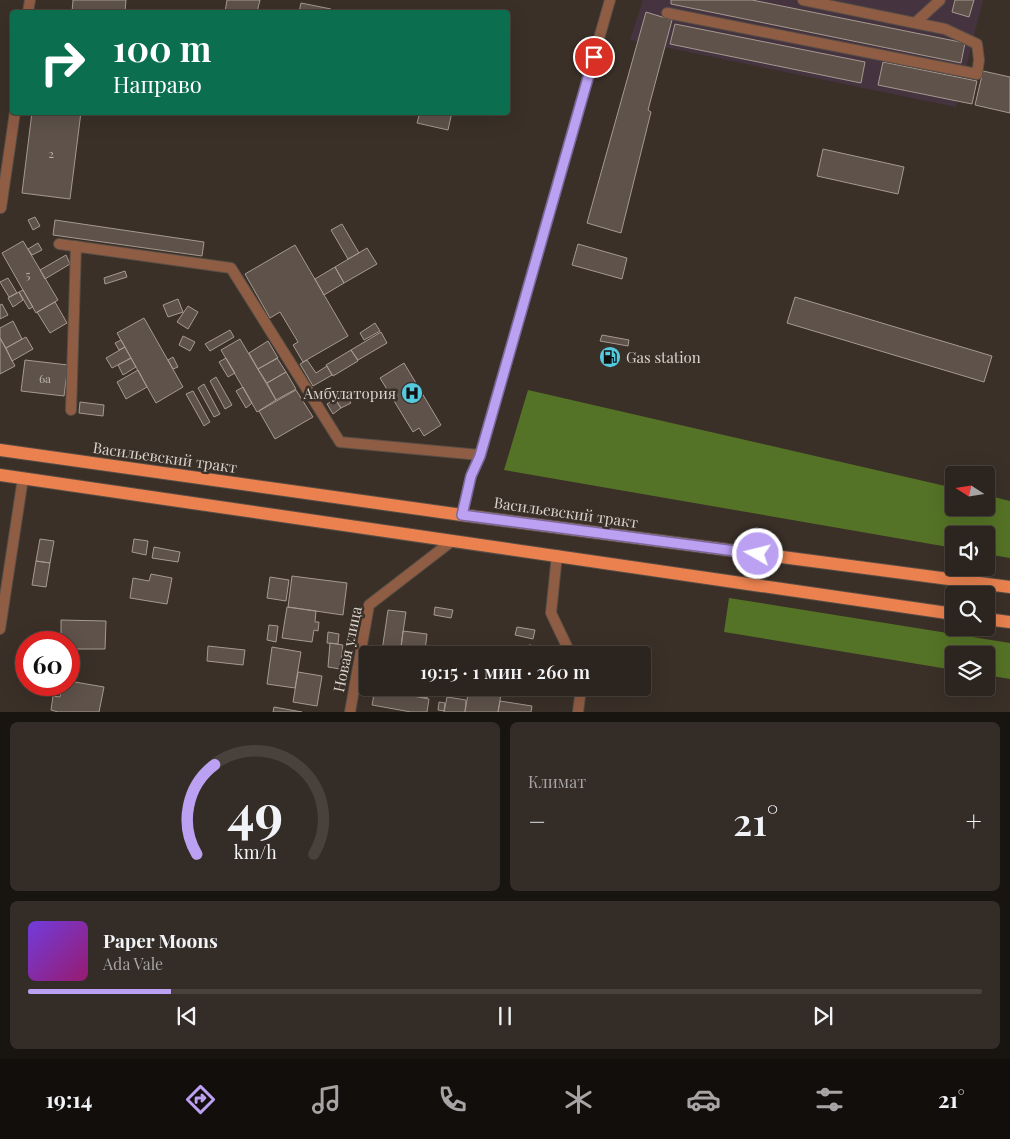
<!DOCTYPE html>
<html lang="ru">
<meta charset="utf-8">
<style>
:root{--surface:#2c241e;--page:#342c27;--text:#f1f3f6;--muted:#a6a4a4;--line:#48413c;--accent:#bca0f2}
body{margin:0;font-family:"Playfair Display",serif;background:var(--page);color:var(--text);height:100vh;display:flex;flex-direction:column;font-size:19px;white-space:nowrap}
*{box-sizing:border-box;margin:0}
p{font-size:16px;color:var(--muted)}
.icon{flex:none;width:28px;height:28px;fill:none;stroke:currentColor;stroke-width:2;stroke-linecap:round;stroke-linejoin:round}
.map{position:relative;height:712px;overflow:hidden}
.side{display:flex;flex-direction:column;gap:10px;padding:10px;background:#181410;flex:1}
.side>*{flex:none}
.hud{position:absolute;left:10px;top:10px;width:500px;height:105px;border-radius:5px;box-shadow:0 5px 20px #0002,0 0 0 1px var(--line);background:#0b6e4f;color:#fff;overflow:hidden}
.needle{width:32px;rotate:282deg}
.tools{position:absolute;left:945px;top:466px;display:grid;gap:10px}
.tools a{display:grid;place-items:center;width:50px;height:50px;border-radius:5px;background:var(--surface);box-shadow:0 5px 20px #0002,0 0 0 1px var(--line);font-size:25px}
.speed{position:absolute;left:15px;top:631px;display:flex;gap:10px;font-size:25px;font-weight:700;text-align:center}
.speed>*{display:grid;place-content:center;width:65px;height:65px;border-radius:50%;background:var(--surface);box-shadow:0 5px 20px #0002,0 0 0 1px var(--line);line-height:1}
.speed .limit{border:8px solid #d22;background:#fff;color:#111}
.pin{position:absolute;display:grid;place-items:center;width:42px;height:42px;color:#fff;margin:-21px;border:2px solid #fff;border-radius:50%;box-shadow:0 1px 5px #0007}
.me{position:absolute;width:55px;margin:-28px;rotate:278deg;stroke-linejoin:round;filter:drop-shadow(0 0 4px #0008)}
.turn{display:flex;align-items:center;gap:18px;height:105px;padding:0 20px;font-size:22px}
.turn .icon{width:65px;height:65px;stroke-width:2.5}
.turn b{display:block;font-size:35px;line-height:42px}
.big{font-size:38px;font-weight:600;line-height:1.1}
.side .widget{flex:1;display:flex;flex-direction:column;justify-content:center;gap:8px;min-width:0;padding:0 18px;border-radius:8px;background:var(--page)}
.side .dial{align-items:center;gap:0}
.dial svg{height:130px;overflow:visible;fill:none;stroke:var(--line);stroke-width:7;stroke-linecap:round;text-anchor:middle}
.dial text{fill:var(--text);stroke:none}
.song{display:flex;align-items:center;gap:15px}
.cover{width:60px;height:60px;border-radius:8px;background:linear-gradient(135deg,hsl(260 70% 55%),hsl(320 70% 35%))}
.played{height:5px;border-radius:2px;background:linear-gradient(90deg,var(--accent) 15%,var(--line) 15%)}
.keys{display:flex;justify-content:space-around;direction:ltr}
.heat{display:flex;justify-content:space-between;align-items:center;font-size:28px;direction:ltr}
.side .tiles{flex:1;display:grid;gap:10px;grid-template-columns:1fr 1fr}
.widget:last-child{grid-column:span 2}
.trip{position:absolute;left:359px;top:646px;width:292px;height:50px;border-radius:5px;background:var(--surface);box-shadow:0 5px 20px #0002,0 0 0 1px var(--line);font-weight:600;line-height:50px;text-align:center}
.tabs{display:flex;height:80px;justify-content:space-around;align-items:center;background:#120e0c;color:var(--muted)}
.tabs .icon{width:35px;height:35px}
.tabs .active{color:var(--accent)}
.tabs b{font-size:22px;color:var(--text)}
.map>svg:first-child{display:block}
</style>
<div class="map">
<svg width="1010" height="712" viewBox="0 0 1010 712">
<rect width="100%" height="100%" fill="#3a3028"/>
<path fill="#45343f" d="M643 0H983L956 107 630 40Z"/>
<path fill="#557326" d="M528 390 954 488V508H986V495L1010 501V558L986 554V535H954V548L504 470Z
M729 598 1010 643V679L986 675V655H954V670L724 632Z"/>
<path fill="#5e524a" stroke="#a69990" d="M73 0H126L125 12H72Z
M227 0H260L257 12H225Z
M671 0H752L965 43 961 63 671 4Z
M955 0H974L969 17 952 12Z
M301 3 331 9V12H299Z
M646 12 672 20 648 110 651 112 621 233 587 223Z
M675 24 865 62 861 83 670 44Z
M883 62 977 81 972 104 878 85Z
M983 71 1010 77V113L975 105Z
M32 112H81L70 199 22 193Z
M420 112H452L448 130 417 123Z
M823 149 904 167 898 194 817 176Z
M35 217 40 226 33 230 28 220Z
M55 220 204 242 202 256 53 235Z
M342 224 359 253 348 259 331 230Z
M23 241 58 300 36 313 2 253Z
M38 243 42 250 32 255 28 249Z
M578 244 627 258 622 279 572 265Z
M295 245 348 336 303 362 293 345 298 342 280 312 270 318 245 274Z
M367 248 377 264 344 283 335 267Z
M66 255 70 264 45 279 40 270Z
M335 267 344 283 324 295 315 279Z
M125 271 127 277 105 284 104 278Z
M8 278 17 293 9 297 0 282Z
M23 290 33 307 29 309 19 292Z
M19 292 23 300 13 307 8 298Z
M795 297 992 356 984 382 787 323Z
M178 299 183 312 168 317 163 305Z
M55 302 67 323 50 333 37 312Z
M2 304 8 315 0 319V305Z
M188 306 198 312 188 329 177 322Z
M144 318 183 387 156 403 117 333Z
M13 321 22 339 6 348 0 338V328Z
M375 323 380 331 364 340 360 333Z
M230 330 234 337 210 351 205 344Z
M381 332 387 343 358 360 351 350Z
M602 335 629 340 628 346 600 341Z
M183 336 195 342 190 351 179 345Z
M26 337 33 349 12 361 6 348Z
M0 338 15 366 0 374Z
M240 339 276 400 257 412 221 350Z
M121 340 125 347 119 350 115 343Z
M268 341 278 358 258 369 249 353Z
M125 347 131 358 112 368 106 358Z
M351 350 358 361 333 376 326 365Z
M173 357 178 367 173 369 168 360Z
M131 358 136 367 123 375 118 365Z
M226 358 235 373 228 377 219 362Z
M277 358 286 372 267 383 258 369Z
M25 360 68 365 64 396 21 391Z
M307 360 316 373 327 366 332 375 313 386 300 364Z
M404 363 441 425 424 436 419 428 413 432 380 378Z
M138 370 147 387 126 399 117 382Z
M286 372 296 389 276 400 267 383Z
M216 377 232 405 225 409 210 381Z
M204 384 220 414 214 417 198 388Z
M243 387 252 403 246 408 236 391Z
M296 390 313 417 275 439 259 411Z
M193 391 210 422 204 426 186 394Z
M345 393 351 403 341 408 335 399Z
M335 399 341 408 333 414 327 404Z
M80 402 104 405 103 416 79 413Z
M40 539 54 541 50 563 36 561Z
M134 539 148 541 146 555 132 552Z
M154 547 180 552 178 562 152 558Z
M36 561 50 563 46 587 32 585Z
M151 574 172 578 167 604 130 598 133 578 149 581Z
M292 576 347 583 343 615 288 607Z
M270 577 289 580 286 601 267 598Z
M287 607 316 611 315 622H319L318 631 314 630 312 642 282 638Z
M435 607 453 610 451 618 434 615Z
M388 610 406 612 400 653 382 651Z
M61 620 106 621 105 649H69V642H61Z
M269 625 278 626 276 642 267 640Z
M517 627 535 630 533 639 515 635Z
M403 631 427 634 425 651 401 648Z
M328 632 339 634 338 644 327 643Z
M330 643 343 645 340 669 328 667Z
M529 645 536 646 534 655H527Z
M208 646 245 650 243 665 207 661Z
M272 647 301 652 295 688 267 684Z
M382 651 406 655H381Z
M298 672 322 676 317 706 293 702Z
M69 681 104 687 99 712H58L51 710 53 696 60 697 62 685H69Z
M375 688H429L427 698Z
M469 688H502L498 712H465Z
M375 689 429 699 427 712H411L372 705Z
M447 697 466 700 465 712H444Z
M500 701 532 706 531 712H498Z
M439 702 445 703 444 711 438 710Z
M274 707 302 712H273Z"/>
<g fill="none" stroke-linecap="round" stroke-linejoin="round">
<g stroke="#574e46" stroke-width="12">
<path id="service" d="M803 0 915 23 940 0
M667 13 977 74 979 60 977 44 945 29 915 23"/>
</g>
<g stroke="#574e46" stroke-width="12">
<path id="minor" d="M28 12 30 0
M1 208 15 112
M59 244 231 268 340 442 480 455
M71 410 76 246
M462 515 471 476 480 455 610 0
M557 555 551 613 571 655
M0 629 23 478
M350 712 369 605 452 541
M578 712 581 688"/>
</g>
<g stroke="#574e46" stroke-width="14">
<path id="primary" d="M0 450 462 515 1010 587
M0 475 954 614
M986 619 1010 622"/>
</g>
<use href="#service" stroke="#8f5c44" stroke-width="10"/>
<use href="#minor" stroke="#8f5c44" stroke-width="10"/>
<use href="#primary" stroke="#ea814f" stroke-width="12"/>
</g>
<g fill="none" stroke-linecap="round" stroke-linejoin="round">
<g stroke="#7a689d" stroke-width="12">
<path id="route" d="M594 57 480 456 471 476 462 515 758 554"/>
</g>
<use href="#route" stroke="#bca0f2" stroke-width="9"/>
</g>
<defs>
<g id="fuel-disc" transform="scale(1.125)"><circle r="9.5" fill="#55cadf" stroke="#3a3028"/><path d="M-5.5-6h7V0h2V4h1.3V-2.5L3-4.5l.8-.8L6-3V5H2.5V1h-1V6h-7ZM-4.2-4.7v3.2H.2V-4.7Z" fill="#111"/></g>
<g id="hospital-disc" transform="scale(1.125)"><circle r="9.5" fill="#55cadf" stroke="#3a3028"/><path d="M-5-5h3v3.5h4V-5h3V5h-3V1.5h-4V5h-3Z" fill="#111"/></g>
</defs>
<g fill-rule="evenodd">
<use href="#fuel-disc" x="610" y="357"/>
<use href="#hospital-disc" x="412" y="393"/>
</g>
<g text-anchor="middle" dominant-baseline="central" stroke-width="5" stroke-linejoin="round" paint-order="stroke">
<g font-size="12" fill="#bbb4ad">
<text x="51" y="153">2</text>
<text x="28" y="274">5</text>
<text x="45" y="378">6а</text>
</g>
<g font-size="15" fill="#dad4ce" stroke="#3a3028" text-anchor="start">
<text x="626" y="357">Gas station</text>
<text x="396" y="393" text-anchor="end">Амбулатория</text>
</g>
<g font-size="15" fill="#dad4ce" stroke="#3a3028">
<text transform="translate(165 457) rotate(8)">Васильевский тракт</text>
<text transform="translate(566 512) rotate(8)">Васильевский тракт</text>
<text transform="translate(347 649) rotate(-78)">Новая улица</text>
</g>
</g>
</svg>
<div class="tools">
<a><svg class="needle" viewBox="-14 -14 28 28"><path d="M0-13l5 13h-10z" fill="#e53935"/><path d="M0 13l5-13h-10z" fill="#a6a4a4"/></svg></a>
<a><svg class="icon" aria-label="sound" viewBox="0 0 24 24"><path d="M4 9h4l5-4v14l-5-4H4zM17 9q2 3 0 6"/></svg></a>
<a><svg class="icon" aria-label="search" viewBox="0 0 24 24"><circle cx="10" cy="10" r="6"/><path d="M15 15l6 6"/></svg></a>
<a><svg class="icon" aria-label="layers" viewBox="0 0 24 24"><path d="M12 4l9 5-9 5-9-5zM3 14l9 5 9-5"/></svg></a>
</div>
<div class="speed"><div class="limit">60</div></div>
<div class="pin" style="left:594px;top:57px;background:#d93025"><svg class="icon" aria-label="arrive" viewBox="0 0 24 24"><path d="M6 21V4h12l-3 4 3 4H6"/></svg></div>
<svg class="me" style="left:758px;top:554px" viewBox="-20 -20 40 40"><circle r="17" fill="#bca0f2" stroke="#fff" stroke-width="3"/><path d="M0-11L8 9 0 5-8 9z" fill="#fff"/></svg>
<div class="trip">19:15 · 1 мин · 260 m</div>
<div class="hud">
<div class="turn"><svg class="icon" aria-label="right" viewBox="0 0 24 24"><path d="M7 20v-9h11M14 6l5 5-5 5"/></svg><div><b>100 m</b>Направо</div></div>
</div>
</div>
<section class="side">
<div class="tiles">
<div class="widget dial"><svg viewBox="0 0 100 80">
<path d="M14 69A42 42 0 1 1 86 69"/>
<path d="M14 69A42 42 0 0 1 25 14" stroke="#bca0f2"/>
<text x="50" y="56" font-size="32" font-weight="700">49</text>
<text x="50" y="72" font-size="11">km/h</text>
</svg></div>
<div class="widget"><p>Климат</p>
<div class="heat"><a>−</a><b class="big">21°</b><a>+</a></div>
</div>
<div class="widget">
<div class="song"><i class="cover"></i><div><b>Paper Moons</b><p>Ada Vale</p></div></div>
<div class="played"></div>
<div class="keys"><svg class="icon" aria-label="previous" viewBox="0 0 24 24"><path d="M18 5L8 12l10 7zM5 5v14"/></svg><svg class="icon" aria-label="pause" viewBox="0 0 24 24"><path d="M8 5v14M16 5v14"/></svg><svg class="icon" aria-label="next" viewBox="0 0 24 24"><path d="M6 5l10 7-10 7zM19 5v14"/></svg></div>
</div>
</div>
</section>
<nav class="tabs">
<b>19:14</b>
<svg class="icon active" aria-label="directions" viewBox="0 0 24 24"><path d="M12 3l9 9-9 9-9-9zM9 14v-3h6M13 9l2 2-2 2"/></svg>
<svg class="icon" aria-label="music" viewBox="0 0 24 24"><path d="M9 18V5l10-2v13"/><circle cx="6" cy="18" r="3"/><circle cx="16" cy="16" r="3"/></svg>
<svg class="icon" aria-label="phone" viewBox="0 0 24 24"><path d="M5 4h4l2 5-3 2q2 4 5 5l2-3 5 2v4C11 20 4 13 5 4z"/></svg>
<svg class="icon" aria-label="climate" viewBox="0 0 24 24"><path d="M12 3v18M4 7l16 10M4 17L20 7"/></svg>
<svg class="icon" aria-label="car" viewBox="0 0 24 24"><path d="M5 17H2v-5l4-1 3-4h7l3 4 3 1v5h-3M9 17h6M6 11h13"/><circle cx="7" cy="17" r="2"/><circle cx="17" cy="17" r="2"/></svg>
<svg class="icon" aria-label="filters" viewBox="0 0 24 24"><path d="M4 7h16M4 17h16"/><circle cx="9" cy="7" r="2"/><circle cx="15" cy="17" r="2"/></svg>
<b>21°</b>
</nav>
